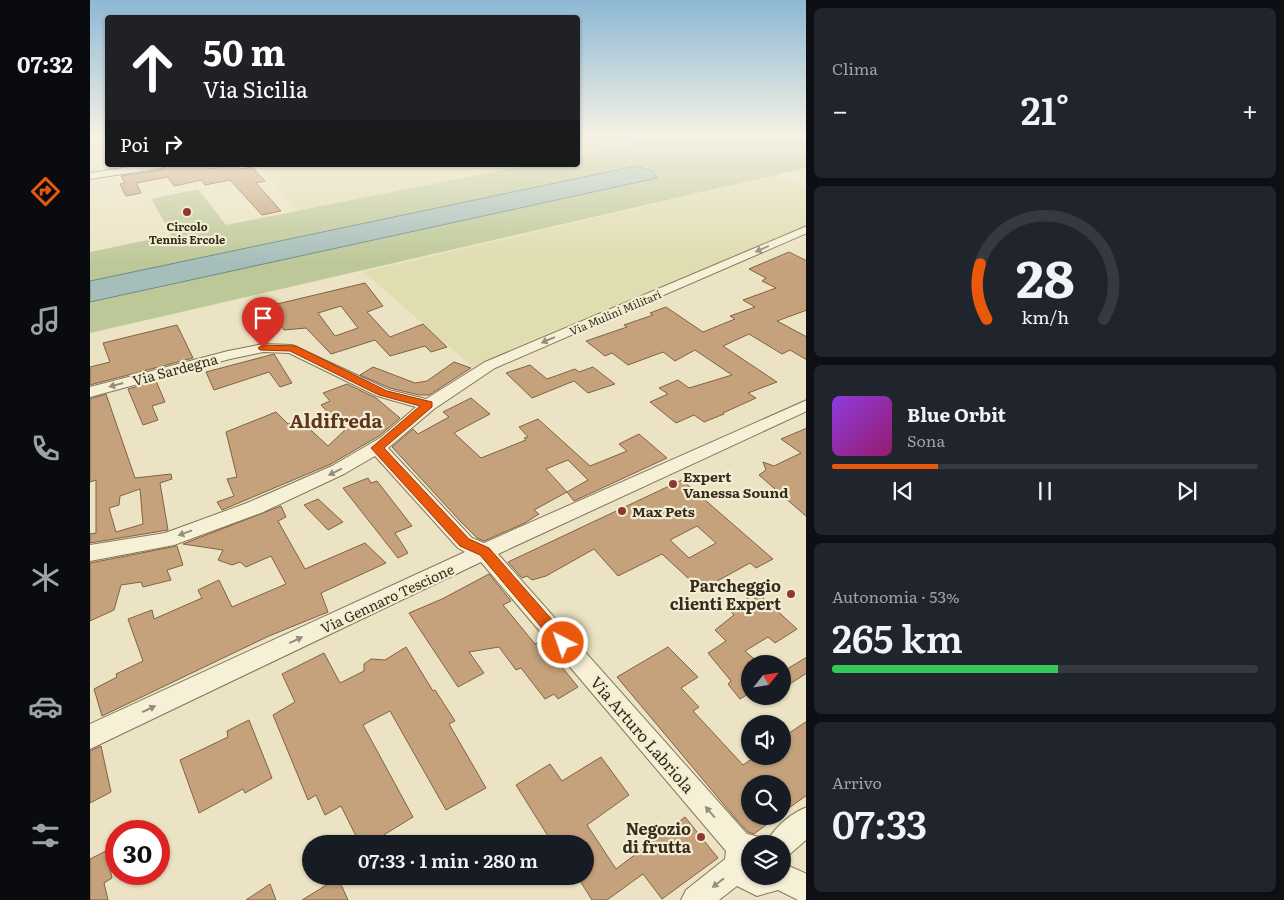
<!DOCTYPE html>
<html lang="it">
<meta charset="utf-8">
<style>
:root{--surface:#171b24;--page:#20242c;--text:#f1f3f6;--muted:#9ea1a6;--line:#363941;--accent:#ea580c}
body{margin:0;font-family:Literata,serif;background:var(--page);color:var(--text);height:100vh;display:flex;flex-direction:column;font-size:19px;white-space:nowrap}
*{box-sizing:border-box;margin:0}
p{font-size:16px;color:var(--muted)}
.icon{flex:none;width:28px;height:28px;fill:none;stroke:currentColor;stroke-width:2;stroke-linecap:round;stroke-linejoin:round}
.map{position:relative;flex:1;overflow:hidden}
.side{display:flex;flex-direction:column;gap:8px;padding:8px;background:#0d0f14;width:478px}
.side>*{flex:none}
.guide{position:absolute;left:15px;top:15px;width:475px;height:152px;border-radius:5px;box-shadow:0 1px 4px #0004;background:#202124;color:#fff;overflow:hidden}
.needle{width:32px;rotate:60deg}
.controls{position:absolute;left:651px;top:655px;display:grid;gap:10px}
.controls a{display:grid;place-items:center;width:50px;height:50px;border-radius:50%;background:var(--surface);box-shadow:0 1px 4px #0004;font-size:25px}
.speed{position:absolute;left:15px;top:820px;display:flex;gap:10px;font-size:25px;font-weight:700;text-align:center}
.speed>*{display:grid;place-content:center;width:65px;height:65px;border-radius:50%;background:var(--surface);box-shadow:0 1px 4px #0004;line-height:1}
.speed .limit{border:8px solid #d22;background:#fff;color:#111}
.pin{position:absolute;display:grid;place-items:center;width:42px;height:42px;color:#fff;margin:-51px -21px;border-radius:50% 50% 50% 0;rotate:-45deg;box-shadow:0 0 5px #0007}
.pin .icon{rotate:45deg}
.me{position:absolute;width:55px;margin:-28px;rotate:319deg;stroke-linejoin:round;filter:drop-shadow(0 0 4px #0008)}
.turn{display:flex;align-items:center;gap:18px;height:105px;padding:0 15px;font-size:22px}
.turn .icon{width:65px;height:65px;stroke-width:2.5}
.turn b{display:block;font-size:35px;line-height:42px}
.then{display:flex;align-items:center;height:48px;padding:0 15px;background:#0003;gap:10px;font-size:19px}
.big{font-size:38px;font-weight:600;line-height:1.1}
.side .card{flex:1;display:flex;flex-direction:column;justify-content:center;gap:8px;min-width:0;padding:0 18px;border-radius:8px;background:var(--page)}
.side .dial{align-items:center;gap:0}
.dial svg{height:130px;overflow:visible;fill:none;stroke:var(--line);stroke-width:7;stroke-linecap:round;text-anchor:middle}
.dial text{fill:var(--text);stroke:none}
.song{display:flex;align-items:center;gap:15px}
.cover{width:60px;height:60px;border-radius:8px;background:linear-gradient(135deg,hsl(270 70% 55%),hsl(320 70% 35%))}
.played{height:5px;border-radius:2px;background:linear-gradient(90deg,var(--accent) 25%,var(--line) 25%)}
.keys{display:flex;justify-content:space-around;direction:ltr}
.heat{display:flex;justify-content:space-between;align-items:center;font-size:28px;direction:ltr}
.charge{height:8px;border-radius:4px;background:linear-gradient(90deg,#34c759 53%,var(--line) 0)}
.trip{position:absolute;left:212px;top:835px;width:292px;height:50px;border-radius:25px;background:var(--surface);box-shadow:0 1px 4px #0004;font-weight:600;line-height:50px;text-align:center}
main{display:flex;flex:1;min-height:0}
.menu{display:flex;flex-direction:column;width:90px;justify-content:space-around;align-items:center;background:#090b0e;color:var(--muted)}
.menu .icon{width:35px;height:35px}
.menu .active{color:var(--accent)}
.menu b{font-size:22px;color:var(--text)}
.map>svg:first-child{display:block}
</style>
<main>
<nav class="menu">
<b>07:32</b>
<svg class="icon active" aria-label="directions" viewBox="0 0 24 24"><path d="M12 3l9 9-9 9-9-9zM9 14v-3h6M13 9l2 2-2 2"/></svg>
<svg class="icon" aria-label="music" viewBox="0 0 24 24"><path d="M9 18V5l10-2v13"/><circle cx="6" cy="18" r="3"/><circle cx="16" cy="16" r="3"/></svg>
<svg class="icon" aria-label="phone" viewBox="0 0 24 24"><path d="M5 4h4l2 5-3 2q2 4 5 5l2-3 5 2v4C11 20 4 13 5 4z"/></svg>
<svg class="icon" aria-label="climate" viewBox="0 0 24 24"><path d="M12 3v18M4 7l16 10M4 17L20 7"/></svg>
<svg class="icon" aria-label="car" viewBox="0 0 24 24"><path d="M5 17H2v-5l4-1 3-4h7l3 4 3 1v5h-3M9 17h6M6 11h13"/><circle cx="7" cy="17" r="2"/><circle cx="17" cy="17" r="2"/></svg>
<svg class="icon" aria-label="filters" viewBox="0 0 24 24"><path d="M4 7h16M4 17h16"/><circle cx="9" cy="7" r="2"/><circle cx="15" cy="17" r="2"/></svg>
</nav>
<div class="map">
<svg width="717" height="900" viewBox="0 0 717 900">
<rect width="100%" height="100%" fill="#ebe3c3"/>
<path fill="#e0ddb1" d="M488 137H581L488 155Z
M166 165H438L208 211Z
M688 175 716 187V229L388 372 274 272Z"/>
<path fill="#bdc898" d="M581 137H716V168L0 333V252L82 235 61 199 108 189 136 225 438 165H488V155Z"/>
<path fill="#a5beb9" stroke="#6d8b87" d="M546 166 562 171 567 178 0 302V281Z"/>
<path fill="#c6a27c" stroke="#816243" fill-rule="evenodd" d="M78 165H118L121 169 141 165H147L151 169 162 167 175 181 166 183 191 211 172 215 140 180 115 185 112 180 84 186 78 177 46 183 51 193 36 196 30 184 35 183 31 176 71 170Z
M699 252 717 261V310L687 321 717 337V360L700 350 692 354 659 334 633 346 687 382 658 393 666 398 633 413 634 414 614 422 604 415 586 423 560 402 578 394 569 388 588 380 599 388 642 375 605 350 585 361 573 352 538 365 522 353 515 356 496 341 537 327 534 325 563 315 560 313 576 307 613 332 645 319 640 316 665 307 653 300 686 288 672 281 676 278 659 269Z
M275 283 293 306 277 312 300 337 333 324 357 347 341 352 335 346 300 356 285 340 241 354 216 328 194 330 188 321 192 320 183 305ZM251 306 268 328 245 336 228 313Z
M87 325 103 358 0 385V367L20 362 13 343Z
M184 354 202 383 190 387 179 372 124 390 116 372Z
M364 362 381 368 339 395H329L300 388 270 375 283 367 325 383 337 381Z
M440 365 457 379 485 369 489 372 503 367 525 384 498 393 484 381 442 398 416 373Z
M66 381 75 402 62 406 68 420 53 425 38 389Z
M257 384 286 398 310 418 289 436 241 464 132 510 127 502 144 496 137 479 147 477 136 432 186 412 198 424 210 420 238 446 255 430 231 405 240 401 233 393Z
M16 394 45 478 81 474 82 479 70 483 78 530 0 543V534L6 533V480L0 482V399ZM50 489 53 524 26 532 19 508 29 505 30 496Z
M381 398 400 414 364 433 391 458 436 440 434 438 438 437 429 427 448 419 500 466 537 451 529 444 549 434 577 458 484 501 477 492 444 510 449 514 435 523 394 541 387 538 371 522 302 447 323 429 328 434 359 417 353 412ZM478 460 498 480 477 492 456 469Z
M717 428V517L669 475 676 470 673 462 684 466 711 453 691 439Z
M278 478 281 483 287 481 322 526 305 533 318 553 308 558 253 488Z
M592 480 683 559 666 568 660 563 611 590 572 554 528 576 504 549 456 576 442 580 437 576 432 578 418 562ZM607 526 626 543 599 558 580 540Z
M228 499 253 522 238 530 214 505Z
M191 506 196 517 188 521 215 569 275 543 296 563 231 593 238 612 179 636 12 716 4 689 27 677 26 674 53 661 38 619 62 610 64 619 112 598 108 590 129 580 142 607 196 584 181 556 156 567 150 562 142 565 128 560 133 550 93 544Z
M87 546 93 565 77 570 81 580 53 587 51 582 31 585 24 610 0 621V563Z
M399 574 421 601 413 605 445 644 451 641 488 687 468 699 464 694 455 699 431 668 426 670 409 647 379 652 394 673 368 687 319 613 352 599Z
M670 595 707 629 685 643 678 637 655 651 670 664H660V693L650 699 638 684 641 681 618 653 636 641 625 630 644 615 639 610 658 598 661 601Z
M316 647 343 691 345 690 365 721 359 724 396 788 356 810 300 711 273 725 323 817 279 844H270L251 806 235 815 226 795 218 800 183 715 205 702 192 674 234 653 250 683 274 671V664L281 659 295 660Z
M578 647 608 677 591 688 609 707 603 711 653 765 666 756H692V738L717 721V795L692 813V784H660V816H688L664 834 658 832 646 819 527 677Z
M717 657V673L692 689V672Z
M159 720 182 778 155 793 153 789 109 813 90 760 138 737 137 731Z
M11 746 21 792 0 803V751Z
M511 757 539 795 497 825 526 869 595 817 628 858 572 899 553 874 517 900H502L487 876H496V844H463L426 785 460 764 472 781Z
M16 851 22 878 14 883 18 900H0V859Z
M248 878 258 900H212Z
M180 884 186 900H156Z"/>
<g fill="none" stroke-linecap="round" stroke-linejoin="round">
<g stroke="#84755b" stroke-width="2">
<path id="minor" d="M52 165H76L71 168 0 179V173Z
M717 226V233L405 368 344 409 298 448 382 538 394 543 717 400V411L408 554 657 834 670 837 673 844H660V876H692V863L717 874V900H708L688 890 667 896 647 886 629 900H591L596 890 635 859 636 851 391 562 0 749V724L375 552 368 548 285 456 254 474 171 513 84 545 0 561V545L75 533 157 503 242 466 290 438 326 407 287 396 199 353 173 352 140 359 0 397V387L138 351 173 344 202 345 299 390 336 399 395 362Z
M717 807V839L700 854 692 857V844H676C683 828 701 813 717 807Z"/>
</g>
<use href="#minor" fill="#f6f0d6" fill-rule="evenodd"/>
</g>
<defs><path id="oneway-solid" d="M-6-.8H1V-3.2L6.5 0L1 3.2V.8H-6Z" transform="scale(1.25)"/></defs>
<g fill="#968e7a">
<use href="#oneway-solid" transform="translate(672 249) rotate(156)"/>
<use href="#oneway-solid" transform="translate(458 340) rotate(157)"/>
<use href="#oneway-solid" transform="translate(26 385) rotate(165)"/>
<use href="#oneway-solid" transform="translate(245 472) rotate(154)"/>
<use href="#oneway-solid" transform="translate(95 533) rotate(160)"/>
<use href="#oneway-solid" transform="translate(206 640) rotate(-25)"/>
<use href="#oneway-solid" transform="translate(59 709) rotate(-25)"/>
<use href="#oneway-solid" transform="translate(620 812) rotate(-131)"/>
<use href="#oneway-solid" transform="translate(628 883) rotate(142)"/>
</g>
<linearGradient id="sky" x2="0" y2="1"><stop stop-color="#8db8d5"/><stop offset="0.52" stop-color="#f6f2e4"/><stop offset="1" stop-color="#f6f2e4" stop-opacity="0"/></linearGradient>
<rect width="717" height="263" fill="url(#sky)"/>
<path fill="#ea580c" stroke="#983908" d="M173 345 206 346 297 391 342 402V407L294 448 379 539 399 548 478 638 481 643 478 647 473 649 468 647 390 555 370 546 281 448 330 406 289 395 200 351 170 350 168 348Z"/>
<g fill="#8e3930" stroke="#f3edd2" stroke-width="2">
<circle cx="97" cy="212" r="5"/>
<circle cx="583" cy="484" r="5"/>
<circle cx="532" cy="511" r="5"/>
<circle cx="701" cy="594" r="5"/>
<circle cx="611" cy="837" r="5"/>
</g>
<g text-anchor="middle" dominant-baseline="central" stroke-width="4.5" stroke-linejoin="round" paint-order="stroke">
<g font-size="11" font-weight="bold" fill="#352b1e" stroke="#f3edd2">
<text x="97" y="226">Circolo<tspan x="97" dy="13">Tennis Ercole</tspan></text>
</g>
<g font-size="11" fill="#352b1e" stroke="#f3edd2">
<text transform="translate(525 312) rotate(-23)">Via Mulini Militari</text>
</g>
<g font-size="14" fill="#352b1e" stroke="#f3edd2">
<text transform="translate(85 369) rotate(-15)">Via Sardegna</text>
<text transform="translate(297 598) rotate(-25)">Via Gennaro Tescione</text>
</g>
<g font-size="14" font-weight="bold" fill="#352b1e" stroke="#f3edd2" text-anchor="start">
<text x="593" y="476">Expert<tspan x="593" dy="16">Vanessa Sound</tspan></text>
<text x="542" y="511">Max Pets</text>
</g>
<g font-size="16" font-weight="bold" fill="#352b1e" stroke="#f3edd2" text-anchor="end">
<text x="691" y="585">Parcheggio<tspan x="691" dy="18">clienti Expert</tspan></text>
<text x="601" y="828">Negozio<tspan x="601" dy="18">di frutta</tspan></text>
</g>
<g font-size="16" fill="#352b1e" stroke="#f3edd2">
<text transform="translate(553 734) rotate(49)">Via Arturo Labriola</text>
</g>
<g font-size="19" font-weight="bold" fill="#5e3421" stroke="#f3edd2">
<text x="246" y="420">Aldifreda</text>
</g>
</g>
</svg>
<div class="controls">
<a><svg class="needle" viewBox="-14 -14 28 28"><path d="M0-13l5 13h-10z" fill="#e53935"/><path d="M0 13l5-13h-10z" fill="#9ea1a6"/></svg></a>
<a><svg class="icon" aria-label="sound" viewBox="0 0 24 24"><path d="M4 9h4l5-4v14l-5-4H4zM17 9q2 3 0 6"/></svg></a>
<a><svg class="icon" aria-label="search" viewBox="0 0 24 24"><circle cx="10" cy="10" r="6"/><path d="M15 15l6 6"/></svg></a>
<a><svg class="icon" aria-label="layers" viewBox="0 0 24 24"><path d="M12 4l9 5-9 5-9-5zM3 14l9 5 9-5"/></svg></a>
</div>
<div class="speed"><div class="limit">30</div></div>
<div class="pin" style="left:173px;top:348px;background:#d93025"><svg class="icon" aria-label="arrive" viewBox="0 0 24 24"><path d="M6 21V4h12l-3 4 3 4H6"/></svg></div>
<svg class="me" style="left:473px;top:643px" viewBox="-20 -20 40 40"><circle r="17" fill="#ea580c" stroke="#fff" stroke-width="3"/><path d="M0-11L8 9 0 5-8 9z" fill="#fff"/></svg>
<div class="trip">07:33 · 1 min · 280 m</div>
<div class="guide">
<div class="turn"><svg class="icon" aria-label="ahead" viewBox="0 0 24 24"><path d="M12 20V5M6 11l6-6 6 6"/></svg><div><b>50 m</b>Via Sicilia</div></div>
<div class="then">Poi<svg class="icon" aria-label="right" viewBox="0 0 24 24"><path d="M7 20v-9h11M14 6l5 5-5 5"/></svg></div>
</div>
</div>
<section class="side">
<div class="card"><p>Clima</p>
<div class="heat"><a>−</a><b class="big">21°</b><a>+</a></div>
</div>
<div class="card dial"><svg viewBox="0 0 100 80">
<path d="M14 69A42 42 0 1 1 86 69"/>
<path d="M14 69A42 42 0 0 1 10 35" stroke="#ea580c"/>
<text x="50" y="56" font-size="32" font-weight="700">28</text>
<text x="50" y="72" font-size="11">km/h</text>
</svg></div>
<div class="card">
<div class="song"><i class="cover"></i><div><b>Blue Orbit</b><p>Sona</p></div></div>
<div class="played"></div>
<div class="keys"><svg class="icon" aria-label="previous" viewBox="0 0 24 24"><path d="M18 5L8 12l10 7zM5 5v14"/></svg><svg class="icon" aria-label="pause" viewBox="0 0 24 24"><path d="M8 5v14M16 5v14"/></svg><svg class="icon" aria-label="next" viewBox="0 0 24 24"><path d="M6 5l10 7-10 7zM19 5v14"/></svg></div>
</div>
<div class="card"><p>Autonomia · 53%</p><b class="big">265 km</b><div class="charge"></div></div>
<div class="card"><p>Arrivo</p><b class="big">07:33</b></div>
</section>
</main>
